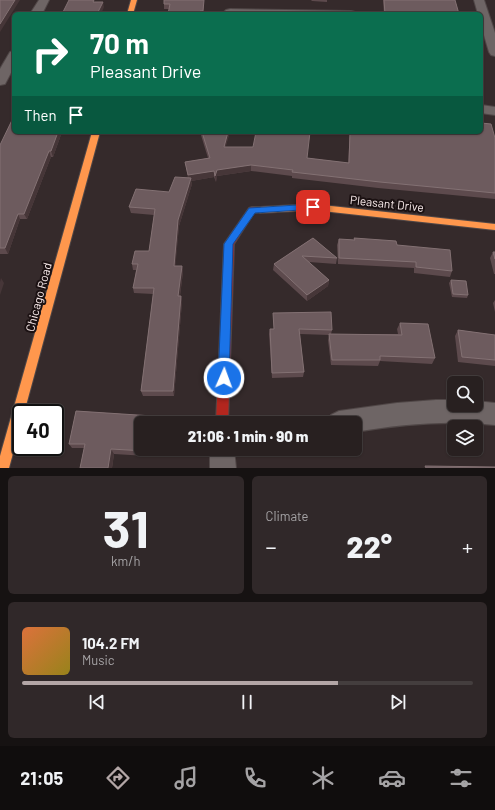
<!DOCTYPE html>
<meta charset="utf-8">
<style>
:root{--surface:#282020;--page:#302829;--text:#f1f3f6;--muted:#a5a3a5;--line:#443e3e;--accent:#b3a6a6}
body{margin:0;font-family:Barlow,sans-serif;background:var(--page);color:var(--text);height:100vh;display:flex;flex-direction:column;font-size:15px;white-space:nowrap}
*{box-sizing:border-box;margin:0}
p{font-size:13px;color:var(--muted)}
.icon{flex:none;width:22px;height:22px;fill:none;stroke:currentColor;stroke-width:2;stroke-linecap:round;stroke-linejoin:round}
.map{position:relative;height:468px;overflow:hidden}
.side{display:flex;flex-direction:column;gap:8px;padding:8px;background:#161212;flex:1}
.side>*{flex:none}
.guide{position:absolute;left:12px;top:12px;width:471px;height:122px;border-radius:6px;box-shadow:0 1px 3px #0004,0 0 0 1px var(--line);background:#0b6e4f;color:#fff;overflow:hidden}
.fabs{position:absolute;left:447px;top:376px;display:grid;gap:8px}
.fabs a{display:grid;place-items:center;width:36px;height:36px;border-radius:6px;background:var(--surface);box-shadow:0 1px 3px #0004,0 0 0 1px var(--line);font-size:20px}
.speed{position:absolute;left:12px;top:404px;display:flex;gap:8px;font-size:20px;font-weight:700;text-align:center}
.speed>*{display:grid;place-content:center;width:52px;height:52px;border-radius:50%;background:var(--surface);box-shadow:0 1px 3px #0004,0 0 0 1px var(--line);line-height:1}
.speed .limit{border:2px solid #111;border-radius:6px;background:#fff;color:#111}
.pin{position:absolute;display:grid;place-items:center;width:34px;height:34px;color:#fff;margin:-17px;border-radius:8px;box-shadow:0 2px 6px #0006}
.me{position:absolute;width:44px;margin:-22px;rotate:2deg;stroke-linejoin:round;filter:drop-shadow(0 0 3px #0008)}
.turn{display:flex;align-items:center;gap:14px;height:84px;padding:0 12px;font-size:18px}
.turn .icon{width:52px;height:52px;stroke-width:2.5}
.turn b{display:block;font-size:28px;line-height:34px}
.then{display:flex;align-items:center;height:38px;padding:0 12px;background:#0003;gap:8px;font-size:15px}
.big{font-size:30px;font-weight:800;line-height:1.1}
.side .tile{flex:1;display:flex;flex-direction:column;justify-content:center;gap:6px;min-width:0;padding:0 14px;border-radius:6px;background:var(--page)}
.side .dial{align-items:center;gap:0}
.dial b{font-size:52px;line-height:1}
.song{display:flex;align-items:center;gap:12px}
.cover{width:48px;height:48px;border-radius:6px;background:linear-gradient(135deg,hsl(20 70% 55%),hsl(50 70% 35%))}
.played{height:4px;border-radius:2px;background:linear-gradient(90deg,var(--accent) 70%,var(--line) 70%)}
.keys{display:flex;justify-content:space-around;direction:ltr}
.heat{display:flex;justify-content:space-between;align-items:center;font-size:22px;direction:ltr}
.side .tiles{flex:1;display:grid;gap:8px;grid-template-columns:1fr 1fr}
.tile:last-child{grid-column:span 2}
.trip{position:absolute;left:134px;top:416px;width:228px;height:40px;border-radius:6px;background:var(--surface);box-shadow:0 1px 3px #0004,0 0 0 1px var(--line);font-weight:800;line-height:40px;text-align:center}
.menu{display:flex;height:64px;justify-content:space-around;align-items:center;background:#100d0d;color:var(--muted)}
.menu .icon{width:28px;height:28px}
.menu .active{color:var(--accent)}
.menu b{font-size:18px;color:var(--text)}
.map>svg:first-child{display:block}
</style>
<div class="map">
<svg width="495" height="468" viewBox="0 0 495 468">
<rect width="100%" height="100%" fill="#352a2b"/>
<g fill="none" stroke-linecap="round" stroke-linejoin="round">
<g stroke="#504747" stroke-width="2">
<path id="street" d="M39 0H49L42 14H30Z
M474 0H484L495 33V56L491 55 489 52 481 25V14H478Z
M230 9 351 11 355 12 357 14H226L224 12 226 10Z
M14 51V67L5 84 0 85V69L10 52Z
M481 105 495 107V115L481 113Z
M436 400H454V405H476V401L495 403V425C448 420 402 424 355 432V423H327L331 415 339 411 397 403Z
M210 449H234L236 468H210Z"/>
</g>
<g stroke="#504747" stroke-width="2">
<path id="slow" d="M131 0H137L133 14H127Z
M92 132H100L24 413H21V424L9 468H0V456Z
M313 204 495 224V230L313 210 260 213 256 210 260 207Z"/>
</g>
<g stroke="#504747" stroke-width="2">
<path id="jam" d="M252 207H260L264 210 263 212 254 213 234 244 228 423H216L224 244 249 208Z"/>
</g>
<use href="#street" fill="#6e6565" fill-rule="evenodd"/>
<use href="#slow" fill="#ff974d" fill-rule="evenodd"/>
<use href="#jam" fill="#b3261e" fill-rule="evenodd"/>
</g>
<path fill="#5d4a4d" d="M204 0 203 14H168L169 9H164V4Z
M311 0H327V2L312 1Z
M383 0H455L459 14H384Z
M14 132H62L53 157H51L27 219H20L8 254H0V145Z
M200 132H230L225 147 307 158 348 163 350 132H481L495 138V199L378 188 292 178V176L251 171 217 176 216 182 214 177 191 181 192 184 179 226 175 266H182L183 272 180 296H181L182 302 174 396H143L141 391 153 294 134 293 133 288 136 270H133L132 264 149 251 154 215 131 213 129 207 169 192 188 178 185 162 208 158Z
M313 238 337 258 336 264 309 262 329 280 328 286 307 301 273 270 274 264Z
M354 238 397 245 452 271 450 277 414 273V268L338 264 337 245 339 239 354 240Z
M493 252H495V274H494L490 258Z
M451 280 468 295 467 298 452 297 449 283Z
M495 300V312L493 303Z
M273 313 332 330 331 334H398L397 329 400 323 435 358 432 364 380 361 378 366 331 365 328 340 329 335 300 334 304 372 303 377 272 378 269 334 270 329H274Z
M458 330 495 335V366L458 362 455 336Z
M76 411 168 417 169 423H141V449H164L163 457 114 454 112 468H80L84 448H72L69 444Z"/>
<path fill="#463638" d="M15 0H20L0 32V24Z
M103 2 104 7 101 14H97Z
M58 132H62L53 157 51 151Z
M228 132H230L224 153V147Z
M49 151 51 157 27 219 24 214Z
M251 165V171L217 176 216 182 215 176 217 170Z
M214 171V177L191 181 192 184 179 226 175 272 174 266 178 220 189 181 188 175Z
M18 214 20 219 8 254 5 248Z
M182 266 183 272 179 302 178 296Z
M1 278 4 283 0 295V282Z
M329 280 328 286 307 301V295Z
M181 296 182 302 174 396 173 391Z
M168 417 169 422V423H166Z
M111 449 114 454 112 468H108Z
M162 449H164L163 457 162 452Z"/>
<path fill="#6d5b5e" stroke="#837173" d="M0 0H15L0 24Z
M69 0H94L93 2H103L97 14H62Z
M164 0H204L203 11H200V14H168L170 4H164Z
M384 0H455L459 14H385Z
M14 116V132H58L51 151H49L24 214H18L5 248H0V145Z
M481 123 491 124 495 138V193L380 182 292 172 293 170 251 165 217 170 215 176 214 171 188 175 185 162 210 158 202 132H228L224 147H253L256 132H310L307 158 349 163 350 132H481Z
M175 177 191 178 178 220 174 266H182L178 296H181L173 391H141L154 288H133L138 264H132L135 251H149L155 209 129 207 136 189 169 192Z
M313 238 337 258 302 256 329 280 307 295 274 264Z
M354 238 396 241 397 245 450 250 452 271 416 267V262L339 258V239L355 240Z
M493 252H495V259Z
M451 280 466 281 468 295 453 294Z
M331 312 332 330 299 329 304 372 272 373 270 329H274L273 313Z
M400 323 428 324 435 358 380 356V360H332L329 334 402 335Z
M458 330 495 335V360L462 357Z
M76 411 168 417 166 423H141V449H162V452L111 449 108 468H80L85 444H69Z
M425 466 495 467V468H426Z"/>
<path fill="#1a73e8" stroke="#114b97" d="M313 204 316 205 318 207 316 209 255 213 233 244 229 378 228 382 224 383 220 382 218 378 224 244 249 208Z"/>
<g text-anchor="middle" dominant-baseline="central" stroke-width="4" stroke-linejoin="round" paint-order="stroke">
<g font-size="12" fill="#f7e9e9" stroke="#1b1112">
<text transform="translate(387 203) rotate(6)">Pleasant Drive</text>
<text transform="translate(38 297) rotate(-75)">Chicago Road</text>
</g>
</g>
</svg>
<div class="fabs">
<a><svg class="icon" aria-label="search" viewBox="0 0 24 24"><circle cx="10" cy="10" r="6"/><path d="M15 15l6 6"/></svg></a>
<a><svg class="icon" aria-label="layers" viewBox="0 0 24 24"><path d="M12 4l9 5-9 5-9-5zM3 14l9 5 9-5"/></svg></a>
</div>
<div class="speed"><div class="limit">40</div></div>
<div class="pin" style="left:313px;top:207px;background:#d93025"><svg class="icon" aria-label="arrive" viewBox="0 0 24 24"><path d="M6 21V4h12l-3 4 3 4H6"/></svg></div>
<svg class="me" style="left:224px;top:378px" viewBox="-20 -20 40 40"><circle r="17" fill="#1a73e8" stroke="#fff" stroke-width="3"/><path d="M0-11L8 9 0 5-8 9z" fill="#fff"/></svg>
<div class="trip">21:06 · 1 min · 90 m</div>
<div class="guide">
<div class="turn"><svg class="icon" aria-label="right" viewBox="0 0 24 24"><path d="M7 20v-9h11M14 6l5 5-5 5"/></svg><div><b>70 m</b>Pleasant Drive</div></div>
<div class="then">Then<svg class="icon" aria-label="arrive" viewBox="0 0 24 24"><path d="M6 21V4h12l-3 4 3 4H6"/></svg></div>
</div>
</div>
<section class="side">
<div class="tiles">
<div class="tile dial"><b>31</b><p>km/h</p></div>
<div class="tile"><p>Climate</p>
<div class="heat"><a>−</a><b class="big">22°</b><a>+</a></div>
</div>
<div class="tile">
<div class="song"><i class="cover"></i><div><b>104.2 FM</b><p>Music</p></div></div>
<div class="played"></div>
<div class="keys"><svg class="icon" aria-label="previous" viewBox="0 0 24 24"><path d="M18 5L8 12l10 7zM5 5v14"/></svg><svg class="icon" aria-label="pause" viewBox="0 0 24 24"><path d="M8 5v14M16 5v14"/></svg><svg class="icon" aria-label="next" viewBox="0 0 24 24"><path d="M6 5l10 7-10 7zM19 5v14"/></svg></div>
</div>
</div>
</section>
<nav class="menu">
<b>21:05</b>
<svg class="icon active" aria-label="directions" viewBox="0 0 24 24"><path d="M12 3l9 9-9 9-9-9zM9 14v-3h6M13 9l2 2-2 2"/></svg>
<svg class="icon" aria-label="music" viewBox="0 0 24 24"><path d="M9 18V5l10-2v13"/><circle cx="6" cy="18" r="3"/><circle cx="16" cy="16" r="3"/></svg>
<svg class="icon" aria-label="phone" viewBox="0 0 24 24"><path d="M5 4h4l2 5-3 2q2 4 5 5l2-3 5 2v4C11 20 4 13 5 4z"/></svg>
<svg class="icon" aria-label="climate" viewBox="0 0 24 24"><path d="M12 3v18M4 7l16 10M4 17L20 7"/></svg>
<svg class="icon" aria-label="car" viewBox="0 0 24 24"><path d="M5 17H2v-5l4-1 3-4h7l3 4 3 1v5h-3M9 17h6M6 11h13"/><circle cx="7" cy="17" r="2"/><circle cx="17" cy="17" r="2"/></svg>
<svg class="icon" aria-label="filters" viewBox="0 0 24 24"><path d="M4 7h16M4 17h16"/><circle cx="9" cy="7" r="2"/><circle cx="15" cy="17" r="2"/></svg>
</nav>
